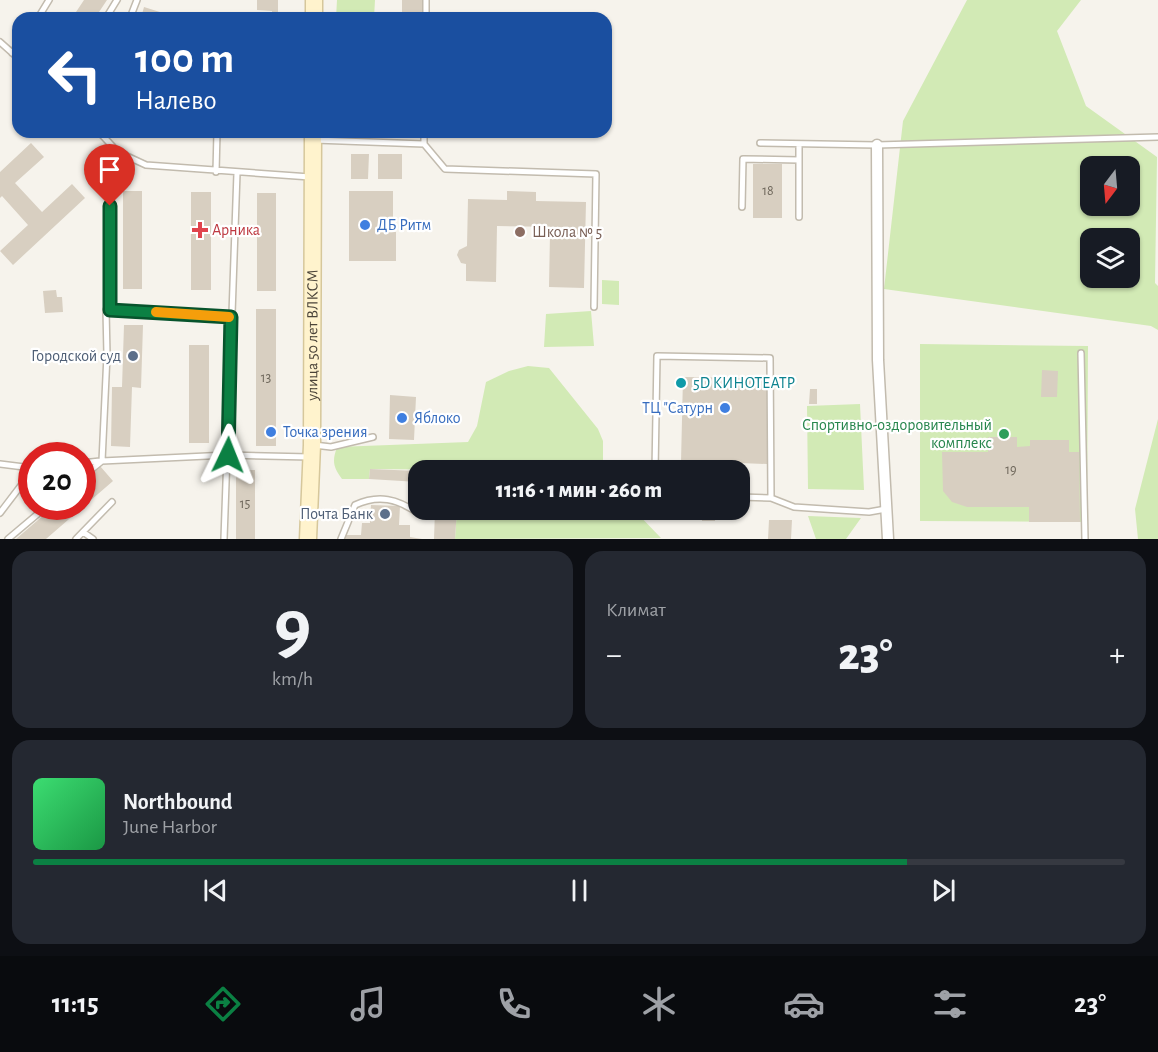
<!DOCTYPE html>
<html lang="ru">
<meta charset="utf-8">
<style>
:root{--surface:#171b24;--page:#242831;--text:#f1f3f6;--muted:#9ea1a6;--line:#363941;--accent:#0b8043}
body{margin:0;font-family:"Alegreya Sans",sans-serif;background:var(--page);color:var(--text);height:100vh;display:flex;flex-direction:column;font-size:22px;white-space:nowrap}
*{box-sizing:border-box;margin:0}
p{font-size:20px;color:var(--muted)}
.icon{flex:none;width:33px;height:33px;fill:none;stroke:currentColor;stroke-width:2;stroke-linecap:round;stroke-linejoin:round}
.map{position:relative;height:539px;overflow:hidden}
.sheet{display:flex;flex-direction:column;gap:12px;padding:12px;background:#0d0f14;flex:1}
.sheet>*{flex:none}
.banner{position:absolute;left:12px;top:12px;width:600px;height:126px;border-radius:18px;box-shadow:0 2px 4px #0004;background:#1a4fa0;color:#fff;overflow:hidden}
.needle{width:39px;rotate:196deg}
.tools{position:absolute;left:1080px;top:156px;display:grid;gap:12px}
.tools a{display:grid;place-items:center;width:60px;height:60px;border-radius:12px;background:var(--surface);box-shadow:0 2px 4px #0004;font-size:30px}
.speed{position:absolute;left:18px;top:442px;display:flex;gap:12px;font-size:30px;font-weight:700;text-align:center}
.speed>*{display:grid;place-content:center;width:78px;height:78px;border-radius:50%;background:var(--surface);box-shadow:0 2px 4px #0004;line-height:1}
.speed .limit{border:9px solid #d22;background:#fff;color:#111}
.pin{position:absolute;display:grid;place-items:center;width:51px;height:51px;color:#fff;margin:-62px -26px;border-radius:50% 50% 50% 0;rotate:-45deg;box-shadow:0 0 6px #0007}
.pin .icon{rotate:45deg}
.me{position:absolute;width:66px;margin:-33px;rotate:2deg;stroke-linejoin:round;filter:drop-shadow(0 0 4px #0008)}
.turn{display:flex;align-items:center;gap:21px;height:126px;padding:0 24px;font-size:27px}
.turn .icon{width:78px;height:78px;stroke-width:2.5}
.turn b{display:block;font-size:42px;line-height:51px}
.big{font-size:45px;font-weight:800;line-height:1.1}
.sheet .widget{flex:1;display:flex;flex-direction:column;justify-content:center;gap:9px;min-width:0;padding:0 21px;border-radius:18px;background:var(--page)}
.sheet .dial{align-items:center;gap:0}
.dial b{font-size:78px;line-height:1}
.song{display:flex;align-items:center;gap:18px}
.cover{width:72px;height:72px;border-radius:9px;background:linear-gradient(135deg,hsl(140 70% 55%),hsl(140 70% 35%))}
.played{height:6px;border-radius:3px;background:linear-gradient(90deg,var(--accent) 80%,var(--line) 80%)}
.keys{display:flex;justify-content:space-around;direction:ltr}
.heat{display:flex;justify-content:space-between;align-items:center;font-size:33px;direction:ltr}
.sheet .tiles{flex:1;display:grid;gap:12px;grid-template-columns:1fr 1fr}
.widget:last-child{grid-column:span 2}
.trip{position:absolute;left:408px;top:460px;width:342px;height:60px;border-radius:18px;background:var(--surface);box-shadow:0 2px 4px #0004;font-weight:800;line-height:60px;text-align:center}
.menu{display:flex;height:96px;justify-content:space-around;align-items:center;background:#090b0e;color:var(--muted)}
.menu .icon{width:42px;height:42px}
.menu .on{color:var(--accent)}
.menu b{font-size:27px;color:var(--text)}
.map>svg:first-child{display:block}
</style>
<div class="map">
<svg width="1158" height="539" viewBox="0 0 1158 539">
<rect width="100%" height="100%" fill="#f6f3ec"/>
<path fill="#d2eab5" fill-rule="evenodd" d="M337 0H375L374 18H336Z
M967 0H1081L1057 31 1086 106 1157 157 1155 283 1158 286V330L1151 326 884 289 903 121ZM1090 166H1130V206H1090ZM1090 238H1130V278H1090Z
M602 280 619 281V305L602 304Z
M591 311 594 346 544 347 546 314Z
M920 344 1088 346 1087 522 920 521Z
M528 366 549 368 598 429 603 441V461L614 471 370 469 369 479H342C333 467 332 461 337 447L468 442 477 426 486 382 509 371Z
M860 404 864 490 808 489 807 406Z
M1158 419V539H1138L1135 509Z
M457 510H634L661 538 455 539Z
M808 516 861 518 846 539H816Z"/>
<path fill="#d8cfc1" d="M84 0H107L95 18H72Z
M257 0H278V14H272V11L257 10Z
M402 0H423L422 18H402Z
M144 7 163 13 161 18H141Z
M31 143 44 157 15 183 42 212 72 184 85 198 13 265 0 251 28 225 2 196 0 198V172Z
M351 154H369L368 179H351Z
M378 154H402V179H378Z
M753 164H782V218H753Z
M123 191H142V289H123Z
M349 191H393V218H382V232H396V261H349Z
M507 191 536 192V201L586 202 584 288 549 287 550 234 563 235V227L497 226 496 282 466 281V264L461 263 457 255 459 250 467 246 468 199 507 200Z
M191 192H211V290H191Z
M257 193H276V291H257Z
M56 290 57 297H62L63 312 45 313 43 291Z
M256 309H276V446H256Z
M124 325H143L141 388 132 387 130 447 111 446 112 387H122Z
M189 345H209V443H189Z
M1042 370 1058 371 1057 397H1041Z
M683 377 769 378 767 464 740 463 717 467V463L681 462Z
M810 389H817V404H809Z
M390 395 416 397 414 440 389 439Z
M988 437H1017V447L1030 446V440H1069V452H1079L1080 522H1029V507H967L952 502 943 491 942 452H988Z
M100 466 113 481 46 539H16L53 507H82V482Z
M370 469 418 471V482L369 479Z
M236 470H255V539H236Z
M371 505 400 506 399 525H410V537L422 539H345V535H361L362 523H370Z
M435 510H457L455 539H434Z
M702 511H715V521H702Z
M769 520H792L791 539H768Z"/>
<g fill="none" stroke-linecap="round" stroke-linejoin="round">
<g stroke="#c2bbae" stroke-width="8">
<path id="lane" d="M38 18 49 0
M106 18 117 0
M130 18 137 0
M426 18V0
M0 42 18 58
M12 53 18 45
M99 132 118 152 146 165 310 177
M315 140 424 144V132
M760 143 877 145 1158 137
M424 144 445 169 596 174 594 307
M799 144V217
M216 172 217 132
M742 207 743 159 799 160
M110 310V186L118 152
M231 317 106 310 107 355 102 461 228 455 310 457
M1081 353 1085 539
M314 445 331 447 373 437
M82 463 100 461
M0 464 32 468
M655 471 657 356 770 358 771 498
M82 477 102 461
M740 497 771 498 794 507 869 512 886 509
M0 513 32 471
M83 532 93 539
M8 539 46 507
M76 539 112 502
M224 539 237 173
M341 539 355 505C379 494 397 499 418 513"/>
</g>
<g stroke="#c2bbae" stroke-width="13">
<path id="street" d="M877 145 878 360 888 539"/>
</g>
<g stroke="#d6c79b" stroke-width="19">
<g id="secondary">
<path d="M314 18V0"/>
<path id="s1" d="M308 539 312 445 313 132"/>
</g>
</g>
<use href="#lane" stroke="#fff" stroke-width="5"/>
<use href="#street" stroke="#fff" stroke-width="10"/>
<use href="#secondary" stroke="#fff3cd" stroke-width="16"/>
</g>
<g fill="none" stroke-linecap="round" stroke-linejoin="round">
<g stroke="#07532c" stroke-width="15">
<path id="route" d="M110 206V310L231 317 228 455"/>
</g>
<use href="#route" stroke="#0b8043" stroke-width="10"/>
<path stroke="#f59e0b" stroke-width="10" d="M156 312 229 317"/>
</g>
<g fill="#3f7fe0" stroke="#fff" stroke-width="2">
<circle cx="365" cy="225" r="6"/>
<circle cx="725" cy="408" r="6"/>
<circle cx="402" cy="418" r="6"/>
<circle cx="271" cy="432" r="6"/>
</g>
<path fill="#e0444e" stroke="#fff" stroke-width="2" d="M197 221h6v6h6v6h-6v6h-6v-6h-6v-6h6z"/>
<circle fill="#8d6e63" stroke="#fff" stroke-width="2" cx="520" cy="232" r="6"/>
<g fill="#5c6f8a" stroke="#fff" stroke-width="2">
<circle cx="133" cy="356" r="6"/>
<circle cx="385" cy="514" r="6"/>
</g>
<circle fill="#0f9aa8" stroke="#fff" stroke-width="2" cx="681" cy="383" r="6"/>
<circle fill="#2e9e5b" stroke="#fff" stroke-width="2" cx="1004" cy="434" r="6"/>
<g text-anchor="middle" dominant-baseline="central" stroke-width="4.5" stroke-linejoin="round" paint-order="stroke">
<g font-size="14" fill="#6e675b">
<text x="768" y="191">18</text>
<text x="266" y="378">13</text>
<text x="1011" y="470">19</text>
<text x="245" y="504">15</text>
</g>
<g font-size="16" fill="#366cbe" stroke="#fff" text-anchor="start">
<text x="377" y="225">ДБ Ритм</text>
<text x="713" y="408" text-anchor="end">ТЦ "Сатурн</text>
<text x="414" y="418">Яблоко</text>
<text x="283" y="432">Точка зрения</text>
</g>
<g font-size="16" fill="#be3a42" stroke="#fff" text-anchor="start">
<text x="212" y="230">Арника</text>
</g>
<g font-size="16" fill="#785e54" stroke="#fff" text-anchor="start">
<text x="532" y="232">Школа № 5</text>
</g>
<g font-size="16" fill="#4b4439" stroke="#fff">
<text stroke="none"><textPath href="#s1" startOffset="204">улица 50 лет ВЛКСМ</textPath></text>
</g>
<g font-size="16" fill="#4e5e75" stroke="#fff" text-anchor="end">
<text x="121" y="356">Городской суд</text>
<text x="373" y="514">Почта Банк</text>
</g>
<g font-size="16" fill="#0d838f" stroke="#fff" text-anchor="start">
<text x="693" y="383">5D КИНОТЕАТР</text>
</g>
<g font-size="16" fill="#27864d" stroke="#fff" text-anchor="end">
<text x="992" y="425">Спортивно-оздоровительный<tspan x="992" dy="18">комплекс</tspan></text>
</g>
</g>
</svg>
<div class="tools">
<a><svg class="needle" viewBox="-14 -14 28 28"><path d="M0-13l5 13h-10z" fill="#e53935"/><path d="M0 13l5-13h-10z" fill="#9ea1a6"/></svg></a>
<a><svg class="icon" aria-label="layers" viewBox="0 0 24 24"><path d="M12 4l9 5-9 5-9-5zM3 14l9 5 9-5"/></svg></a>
</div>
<div class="speed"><div class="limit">20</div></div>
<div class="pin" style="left:110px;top:206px;background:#d93025"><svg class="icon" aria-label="arrive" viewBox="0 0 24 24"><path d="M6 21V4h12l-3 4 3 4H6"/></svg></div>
<svg class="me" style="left:228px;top:455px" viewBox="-20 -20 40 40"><path d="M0-17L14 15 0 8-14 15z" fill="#0b8043" stroke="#fff" stroke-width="4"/></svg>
<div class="trip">11:16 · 1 мин · 260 m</div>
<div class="banner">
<div class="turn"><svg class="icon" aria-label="left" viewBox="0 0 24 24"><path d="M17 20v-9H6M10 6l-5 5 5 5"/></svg><div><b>100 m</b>Налево</div></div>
</div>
</div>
<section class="sheet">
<div class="tiles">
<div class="widget dial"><b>9</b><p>km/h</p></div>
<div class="widget"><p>Климат</p>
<div class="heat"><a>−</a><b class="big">23°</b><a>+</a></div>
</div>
<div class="widget">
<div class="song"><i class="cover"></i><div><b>Northbound</b><p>June Harbor</p></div></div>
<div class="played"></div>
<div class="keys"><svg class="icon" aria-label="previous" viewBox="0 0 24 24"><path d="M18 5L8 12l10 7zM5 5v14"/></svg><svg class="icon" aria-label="pause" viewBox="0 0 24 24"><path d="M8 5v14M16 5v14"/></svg><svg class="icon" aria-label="next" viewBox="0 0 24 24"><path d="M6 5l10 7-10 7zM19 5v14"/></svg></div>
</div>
</div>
</section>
<nav class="menu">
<b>11:15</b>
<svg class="icon on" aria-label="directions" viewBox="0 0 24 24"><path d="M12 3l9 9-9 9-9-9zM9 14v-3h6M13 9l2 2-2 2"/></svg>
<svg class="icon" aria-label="music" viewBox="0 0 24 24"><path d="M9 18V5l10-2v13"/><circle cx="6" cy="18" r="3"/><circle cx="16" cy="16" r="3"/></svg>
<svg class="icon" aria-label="phone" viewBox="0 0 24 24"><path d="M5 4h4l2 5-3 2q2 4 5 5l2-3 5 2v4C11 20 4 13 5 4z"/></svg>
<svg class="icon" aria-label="climate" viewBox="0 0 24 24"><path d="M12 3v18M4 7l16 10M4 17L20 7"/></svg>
<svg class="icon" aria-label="car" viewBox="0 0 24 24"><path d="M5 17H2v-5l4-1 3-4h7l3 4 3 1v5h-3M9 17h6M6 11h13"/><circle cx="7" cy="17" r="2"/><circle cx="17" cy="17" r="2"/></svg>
<svg class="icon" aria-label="filters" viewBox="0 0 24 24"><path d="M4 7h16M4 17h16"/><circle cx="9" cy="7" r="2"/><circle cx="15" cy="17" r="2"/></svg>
<b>23°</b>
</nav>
